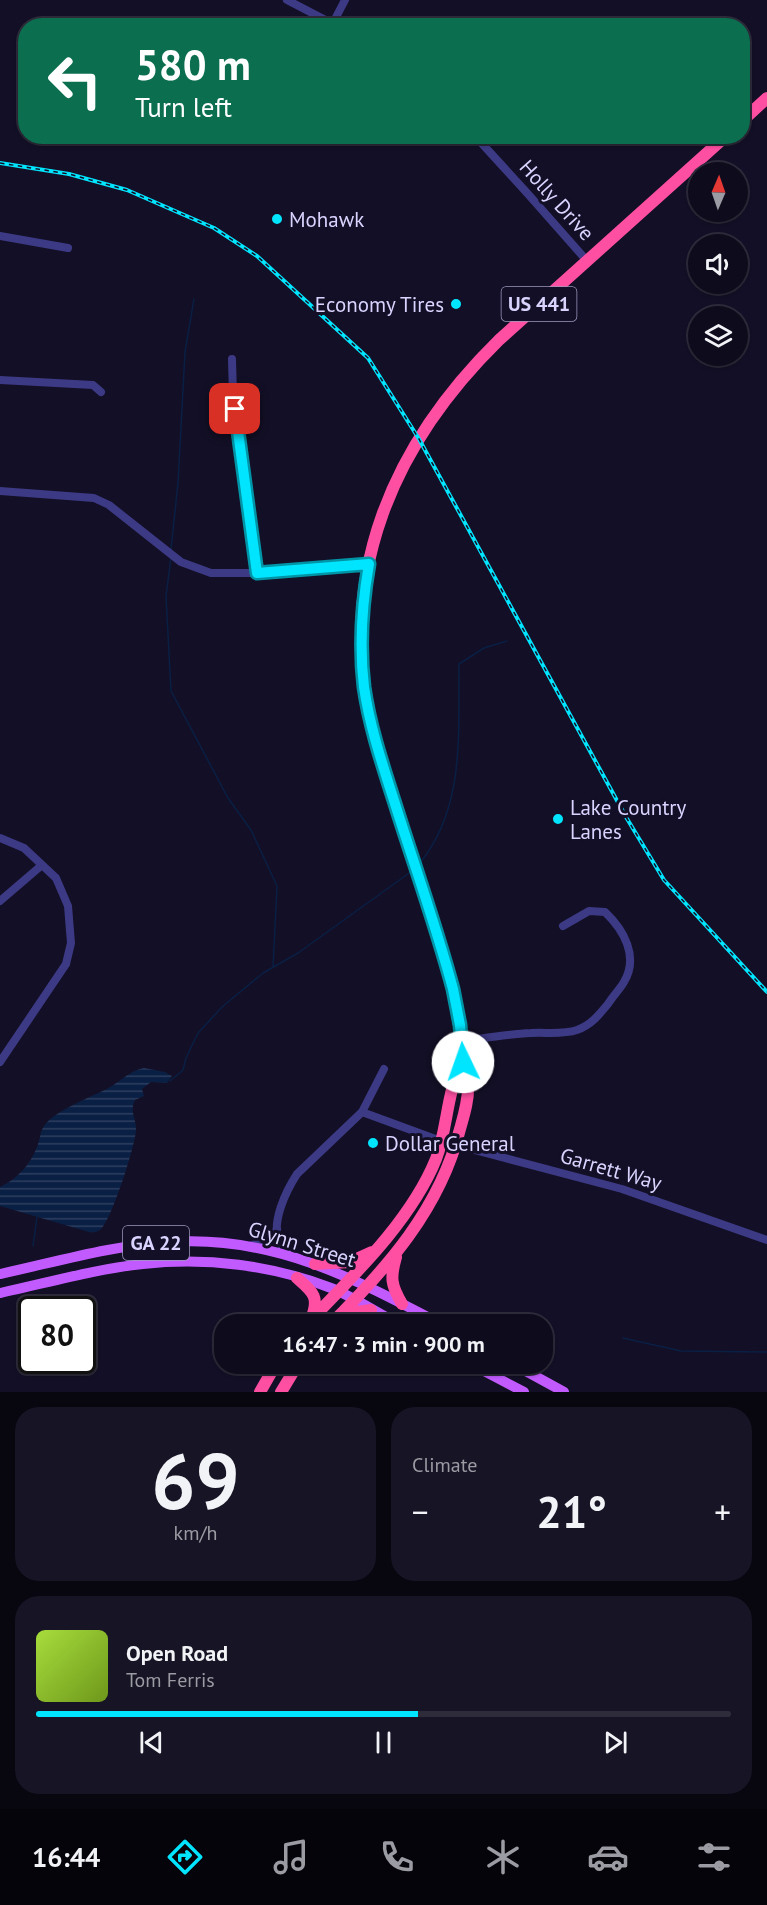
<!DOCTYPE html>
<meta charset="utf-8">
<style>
:root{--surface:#0e0b1c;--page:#171425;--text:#f1f3f6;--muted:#9b9ba3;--line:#2e2b3b;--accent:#00e5ff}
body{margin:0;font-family:"PT Sans",sans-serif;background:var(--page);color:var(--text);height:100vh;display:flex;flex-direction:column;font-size:22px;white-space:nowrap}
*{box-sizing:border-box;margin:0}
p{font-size:20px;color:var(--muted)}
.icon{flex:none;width:33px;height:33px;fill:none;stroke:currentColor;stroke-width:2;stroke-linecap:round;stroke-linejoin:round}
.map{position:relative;height:1392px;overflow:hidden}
.sheet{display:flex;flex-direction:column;gap:15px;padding:15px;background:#08060f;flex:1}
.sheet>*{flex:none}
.guide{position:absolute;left:18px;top:18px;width:732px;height:126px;border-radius:24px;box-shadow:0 2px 4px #0004,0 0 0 2px var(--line);background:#0b6e4f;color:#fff;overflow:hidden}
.needle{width:39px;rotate:2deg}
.tools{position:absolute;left:688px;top:162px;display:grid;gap:12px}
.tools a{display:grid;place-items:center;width:60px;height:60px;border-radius:50%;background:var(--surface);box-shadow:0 2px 4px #0004,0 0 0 2px var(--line);font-size:30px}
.speed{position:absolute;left:18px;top:1296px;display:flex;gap:12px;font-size:30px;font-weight:700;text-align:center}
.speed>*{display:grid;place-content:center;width:78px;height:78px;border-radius:50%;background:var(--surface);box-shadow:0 2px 4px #0004,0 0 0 2px var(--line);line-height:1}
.speed .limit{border:3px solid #111;border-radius:9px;background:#fff;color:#111}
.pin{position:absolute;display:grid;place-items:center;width:51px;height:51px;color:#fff;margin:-26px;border-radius:12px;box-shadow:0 3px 9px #0006}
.me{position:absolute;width:66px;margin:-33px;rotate:357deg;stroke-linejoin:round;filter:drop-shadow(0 0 4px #0008)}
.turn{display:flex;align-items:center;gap:21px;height:126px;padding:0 18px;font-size:27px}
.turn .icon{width:78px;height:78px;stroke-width:2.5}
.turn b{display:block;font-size:42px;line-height:51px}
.big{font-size:45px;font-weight:800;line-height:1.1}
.sheet .tile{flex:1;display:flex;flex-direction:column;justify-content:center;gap:9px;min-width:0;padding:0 21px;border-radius:24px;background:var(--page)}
.sheet .dial{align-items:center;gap:0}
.dial b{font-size:78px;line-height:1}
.song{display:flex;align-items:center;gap:18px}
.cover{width:72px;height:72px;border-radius:9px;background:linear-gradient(135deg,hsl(80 70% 55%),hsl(80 70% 35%))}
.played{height:6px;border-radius:3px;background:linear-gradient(90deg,var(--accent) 55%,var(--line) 55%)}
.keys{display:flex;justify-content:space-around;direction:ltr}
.heat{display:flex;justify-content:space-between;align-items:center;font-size:33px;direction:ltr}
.sheet .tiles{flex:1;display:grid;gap:15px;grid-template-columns:1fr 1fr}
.tile:last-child{grid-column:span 2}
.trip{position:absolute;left:214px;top:1314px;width:339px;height:60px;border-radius:24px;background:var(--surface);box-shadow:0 2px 4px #0004,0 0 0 2px var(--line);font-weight:800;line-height:60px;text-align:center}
.tabs{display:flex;height:96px;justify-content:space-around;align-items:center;background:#06040b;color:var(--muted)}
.tabs .icon{width:42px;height:42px}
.tabs .on{color:var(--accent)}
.tabs b{font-size:27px;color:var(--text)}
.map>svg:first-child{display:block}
</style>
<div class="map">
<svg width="767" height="1392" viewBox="0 0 767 1392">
<defs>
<pattern id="water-rules" width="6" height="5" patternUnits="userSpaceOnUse" patternTransform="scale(1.5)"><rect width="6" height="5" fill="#0a1f44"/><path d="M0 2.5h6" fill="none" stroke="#2d3f60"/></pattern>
</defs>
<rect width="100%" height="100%" fill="#130f26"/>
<path fill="url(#water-rules)" d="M144 1068 165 1072 172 1076 167 1083 151 1082 142 1089 144 1096 135 1100C129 1112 137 1119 136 1131 134 1149 113 1215 102 1228 98 1232 95 1233 89 1232L0 1206V1187C17 1179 30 1165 37 1147 40 1140 40 1132 44 1126 56 1109 95 1096 112 1086 123 1079 130 1071 144 1068Z"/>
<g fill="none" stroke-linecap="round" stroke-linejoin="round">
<path stroke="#0a1f44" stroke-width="1.5" d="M171 549 178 483 185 352 194 299
M171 557 166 596 171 691 228 798 251 830 277 886 273 967
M419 864C466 808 458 731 459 664L484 648 507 641
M170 1081 183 1070 186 1058 198 1033 222 1007 263 973 298 953 412 871
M33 1246 37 1217
M623 1338 681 1351 767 1352"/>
<path stroke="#3d3a85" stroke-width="8" d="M287 0 337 26
M333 23 345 0
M475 136 528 194 588 262
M0 236 68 248
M232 359 233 396 257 573
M0 380 93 385 101 392
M0 491 94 498 109 505 181 562 211 573H257L369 564
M0 838 24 848 56 878 68 906 71 943 66 964 0 1062
M0 901 42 865
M462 1041C485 1038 508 1034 531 1033 546 1032 562 1035 577 1030 591 1025 599 1015 608 1004 613 996 620 989 624 982 639 957 624 930 605 912L589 911 563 926
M362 1112 441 1141 622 1189 767 1240
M252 1245 269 1240 277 1229
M291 1256C287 1252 281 1247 279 1242 271 1222 286 1191 297 1174L362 1112 384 1069"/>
<path stroke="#c25bff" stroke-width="10" d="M0 1274C56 1262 113 1245 170 1242 273 1235 353 1278 441 1324
M0 1293C47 1283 95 1269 143 1264 206 1257 272 1265 331 1288 354 1297 377 1313 399 1324
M471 1364 524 1392
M513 1364 564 1392"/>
<path stroke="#ff4fa3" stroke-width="12" d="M742 121 767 98
M396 1257C390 1278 391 1285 402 1304
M315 1264 350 1262 372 1252
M297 1278C313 1292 320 1297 311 1319
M342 1314 371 1310
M307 1324C352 1277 411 1221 436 1159 448 1128 446 1091 463 1062
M331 1324C387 1268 440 1209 460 1129 464 1115 469 1099 468 1084 467 1077 464 1069 463 1062 461 1037 458 1014 453 989 436 928 415 868 396 808 387 779 376 751 370 721 338 572 393 444 499 340L726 136
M260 1392 276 1364
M281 1392 298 1364"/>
<g stroke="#00e5ff" stroke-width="4">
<path id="rail" d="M0 163 69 174 127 190 214 228 257 256 368 358 419 439 626 817 664 880 767 992"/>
</g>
<use href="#rail" stroke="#130f26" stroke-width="1.5" stroke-dasharray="4.5" stroke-linecap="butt"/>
</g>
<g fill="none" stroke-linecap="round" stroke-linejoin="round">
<g stroke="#0095a6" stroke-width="15">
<path id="route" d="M235 409 257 573 369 564C362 604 359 645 364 687 370 729 384 769 397 810 416 870 437 929 453 989L460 1025 463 1062"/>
</g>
<use href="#route" stroke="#00e5ff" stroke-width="10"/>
</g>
<g fill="#00e5ff" stroke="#130f26" stroke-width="2">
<circle cx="277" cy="219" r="6"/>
<circle cx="456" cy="304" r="6"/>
<circle cx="558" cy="819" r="6"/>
<circle cx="373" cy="1143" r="6"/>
</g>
<g text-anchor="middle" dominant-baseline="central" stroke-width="6" stroke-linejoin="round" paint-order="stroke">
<g fill="#130f26" stroke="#9e99be" stroke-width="1.5">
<rect x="501.5" y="287" width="75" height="34" rx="4.5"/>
<rect x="123" y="1226" width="66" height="34" rx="4.5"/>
</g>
<g font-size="20" font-weight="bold" fill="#d9d4ff">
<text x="539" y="304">US 441</text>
<text x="156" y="1243">GA 22</text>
</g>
<g font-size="21" fill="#d9d4ff" stroke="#130f26">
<text transform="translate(557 200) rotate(48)">Holly Drive</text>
<text transform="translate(611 1169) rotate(16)">Garrett Way</text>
<text transform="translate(302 1244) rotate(17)">Glynn Street</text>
</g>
<g font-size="21" fill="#d9d4ff" stroke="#130f26" text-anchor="start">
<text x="289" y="219">Mohawk</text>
<text x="444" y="304" text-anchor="end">Economy Tires</text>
<text x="570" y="807">Lake Country<tspan x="570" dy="24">Lanes</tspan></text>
<text x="385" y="1143">Dollar General</text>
</g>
</g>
</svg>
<div class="tools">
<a><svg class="needle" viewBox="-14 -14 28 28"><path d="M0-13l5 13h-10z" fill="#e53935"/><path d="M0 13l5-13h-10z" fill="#9b9ba3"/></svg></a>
<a><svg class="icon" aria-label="sound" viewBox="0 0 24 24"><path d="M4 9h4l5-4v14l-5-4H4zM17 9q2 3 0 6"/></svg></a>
<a><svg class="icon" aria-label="layers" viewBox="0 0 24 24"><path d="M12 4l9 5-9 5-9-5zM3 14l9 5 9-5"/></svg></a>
</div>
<div class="speed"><div class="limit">80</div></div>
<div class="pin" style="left:235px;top:409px;background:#d93025"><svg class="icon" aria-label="arrive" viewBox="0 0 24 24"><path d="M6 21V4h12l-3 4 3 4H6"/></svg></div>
<svg class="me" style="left:463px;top:1062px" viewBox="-20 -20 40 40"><circle r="19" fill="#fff"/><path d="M0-13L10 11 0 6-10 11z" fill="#00e5ff"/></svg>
<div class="trip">16:47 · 3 min · 900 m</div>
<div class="guide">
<div class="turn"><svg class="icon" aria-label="left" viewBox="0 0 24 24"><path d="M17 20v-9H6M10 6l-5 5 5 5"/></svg><div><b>580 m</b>Turn left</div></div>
</div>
</div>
<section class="sheet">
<div class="tiles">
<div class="tile dial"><b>69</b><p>km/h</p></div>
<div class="tile"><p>Climate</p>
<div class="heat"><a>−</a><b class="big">21°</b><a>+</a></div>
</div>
<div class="tile">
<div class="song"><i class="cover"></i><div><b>Open Road</b><p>Tom Ferris</p></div></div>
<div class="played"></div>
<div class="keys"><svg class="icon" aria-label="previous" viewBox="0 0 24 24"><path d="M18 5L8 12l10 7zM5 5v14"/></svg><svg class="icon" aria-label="pause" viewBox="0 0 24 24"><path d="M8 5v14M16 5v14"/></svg><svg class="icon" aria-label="next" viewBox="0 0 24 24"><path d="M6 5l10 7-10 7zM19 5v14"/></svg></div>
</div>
</div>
</section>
<nav class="tabs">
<b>16:44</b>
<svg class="icon on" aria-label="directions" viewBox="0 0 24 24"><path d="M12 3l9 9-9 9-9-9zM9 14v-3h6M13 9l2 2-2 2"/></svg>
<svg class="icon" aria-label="music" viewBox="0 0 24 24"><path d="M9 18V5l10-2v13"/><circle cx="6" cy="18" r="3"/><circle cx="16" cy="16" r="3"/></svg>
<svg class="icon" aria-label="phone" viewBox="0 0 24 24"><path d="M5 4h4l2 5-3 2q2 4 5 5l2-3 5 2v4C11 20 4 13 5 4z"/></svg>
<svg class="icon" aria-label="climate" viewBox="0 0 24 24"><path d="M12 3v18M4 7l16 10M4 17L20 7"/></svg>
<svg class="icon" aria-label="car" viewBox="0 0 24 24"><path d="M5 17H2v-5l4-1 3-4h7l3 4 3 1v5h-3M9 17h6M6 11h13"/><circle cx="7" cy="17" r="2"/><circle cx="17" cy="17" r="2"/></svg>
<svg class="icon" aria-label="filters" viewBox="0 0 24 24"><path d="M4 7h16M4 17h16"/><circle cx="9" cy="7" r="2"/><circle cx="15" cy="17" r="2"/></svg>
</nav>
